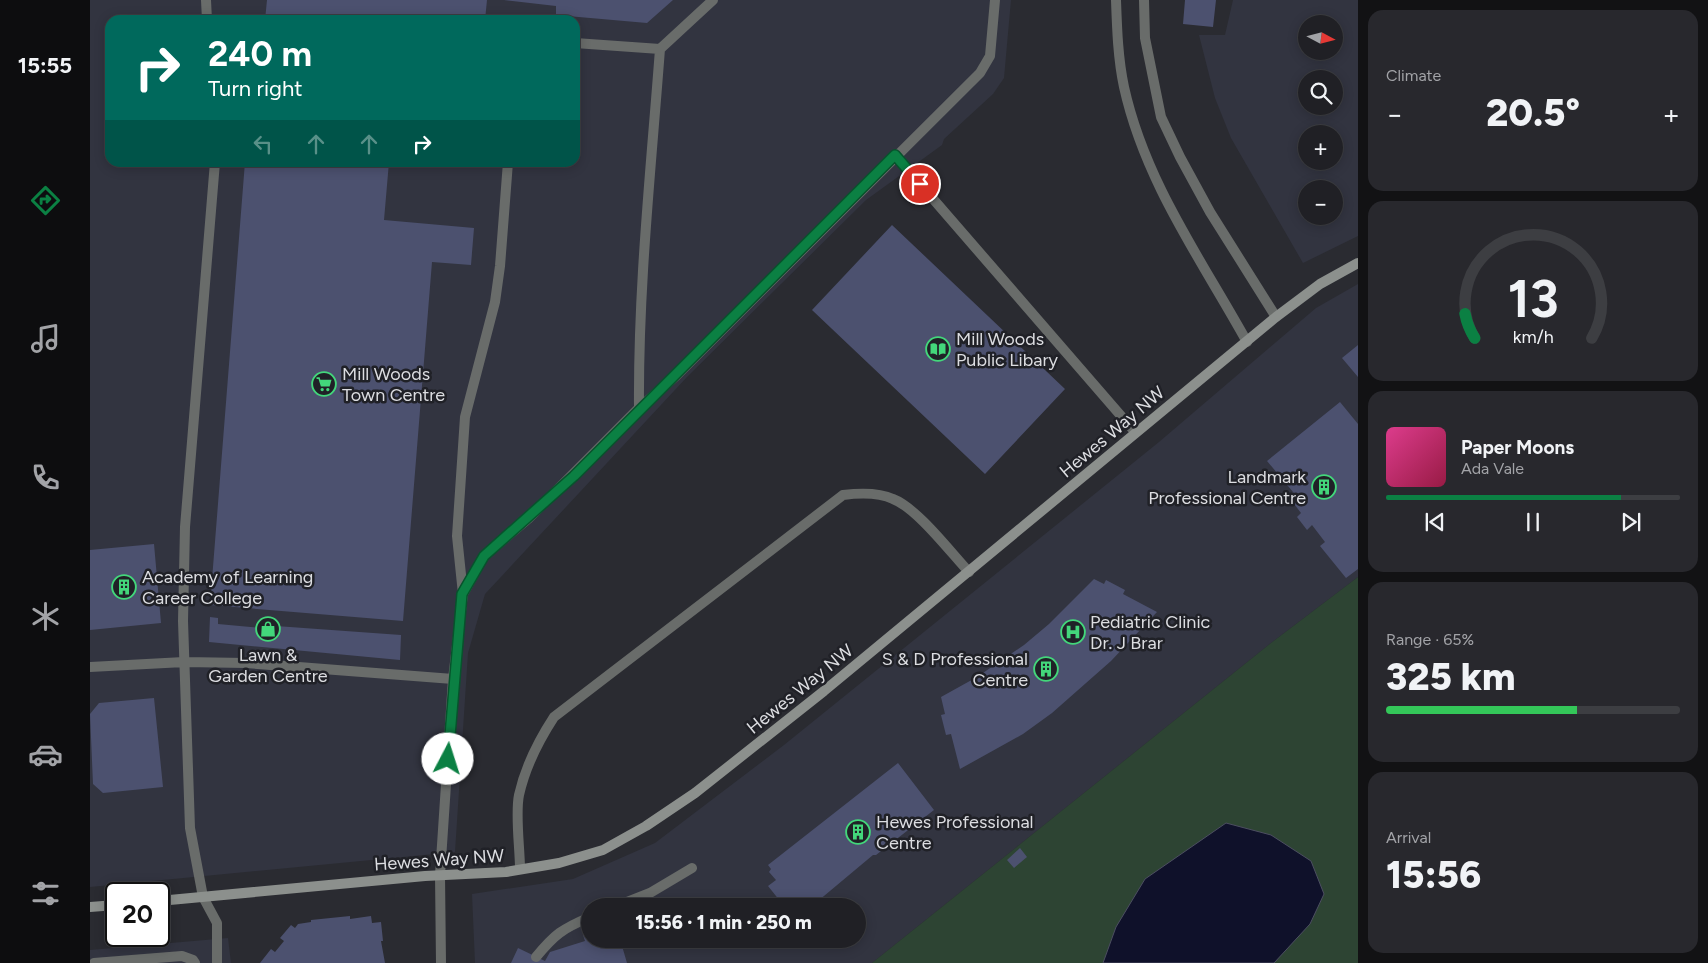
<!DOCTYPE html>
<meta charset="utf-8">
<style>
:root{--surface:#202025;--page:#28282d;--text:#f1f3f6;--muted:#a2a3a7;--line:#3d3e42;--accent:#0b8043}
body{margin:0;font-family:Figtree,sans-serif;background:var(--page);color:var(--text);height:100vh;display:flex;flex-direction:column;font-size:19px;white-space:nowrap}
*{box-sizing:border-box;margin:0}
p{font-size:16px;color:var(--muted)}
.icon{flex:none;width:28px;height:28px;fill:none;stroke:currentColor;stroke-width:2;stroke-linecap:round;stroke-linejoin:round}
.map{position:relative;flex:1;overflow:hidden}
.panel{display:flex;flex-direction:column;gap:10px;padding:10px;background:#121214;width:350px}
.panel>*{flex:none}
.hud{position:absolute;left:15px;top:15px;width:475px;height:152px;border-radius:15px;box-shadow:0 2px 12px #0003,0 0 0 1px var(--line);background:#00695c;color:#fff;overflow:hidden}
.needle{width:32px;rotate:97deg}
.buttons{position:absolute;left:1208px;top:15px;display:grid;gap:10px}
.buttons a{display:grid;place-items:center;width:45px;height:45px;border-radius:50%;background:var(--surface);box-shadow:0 2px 12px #0003,0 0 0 1px var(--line);font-size:25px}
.speed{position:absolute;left:15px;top:882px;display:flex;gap:10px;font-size:25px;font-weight:700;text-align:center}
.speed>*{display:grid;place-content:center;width:65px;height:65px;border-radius:50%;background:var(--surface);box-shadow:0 2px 12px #0003,0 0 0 1px var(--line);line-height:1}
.speed .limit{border:2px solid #111;border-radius:8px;background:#fff;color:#111}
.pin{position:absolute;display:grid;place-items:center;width:42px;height:42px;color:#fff;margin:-21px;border:2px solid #fff;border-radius:50%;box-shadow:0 1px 5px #0007}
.me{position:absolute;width:55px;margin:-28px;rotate:5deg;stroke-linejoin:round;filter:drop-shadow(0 0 4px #0008)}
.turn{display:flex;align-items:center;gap:18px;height:105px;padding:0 20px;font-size:22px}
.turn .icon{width:65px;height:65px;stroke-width:2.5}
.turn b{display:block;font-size:35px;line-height:42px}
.lanes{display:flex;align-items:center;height:48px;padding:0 20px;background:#0003;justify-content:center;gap:25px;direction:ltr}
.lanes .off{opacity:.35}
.big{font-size:38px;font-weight:800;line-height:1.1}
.panel .widget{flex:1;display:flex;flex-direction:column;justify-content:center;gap:8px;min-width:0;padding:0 18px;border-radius:15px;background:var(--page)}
.panel .dial{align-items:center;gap:0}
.dial svg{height:130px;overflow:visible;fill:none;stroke:var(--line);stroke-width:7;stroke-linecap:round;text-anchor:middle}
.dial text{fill:var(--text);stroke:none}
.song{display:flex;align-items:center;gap:15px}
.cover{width:60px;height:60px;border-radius:8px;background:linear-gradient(135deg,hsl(330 70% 55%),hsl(340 70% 35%))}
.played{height:5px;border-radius:2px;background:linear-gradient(90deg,var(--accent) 80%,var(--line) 80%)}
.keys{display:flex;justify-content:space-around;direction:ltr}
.heat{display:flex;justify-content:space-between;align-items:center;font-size:28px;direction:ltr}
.charge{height:8px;border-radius:4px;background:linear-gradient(90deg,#34c759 65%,var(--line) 0)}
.trip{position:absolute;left:491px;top:898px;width:285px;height:50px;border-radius:25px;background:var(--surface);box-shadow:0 2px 12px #0003,0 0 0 1px var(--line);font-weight:800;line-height:50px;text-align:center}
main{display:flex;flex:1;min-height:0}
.dock{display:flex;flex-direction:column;width:90px;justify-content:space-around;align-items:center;background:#0d0d0f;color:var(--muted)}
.dock .icon{width:35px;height:35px}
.dock .selected{color:var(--accent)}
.dock b{font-size:22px;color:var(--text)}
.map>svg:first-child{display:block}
</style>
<main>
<nav class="dock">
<b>15:55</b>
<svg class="icon selected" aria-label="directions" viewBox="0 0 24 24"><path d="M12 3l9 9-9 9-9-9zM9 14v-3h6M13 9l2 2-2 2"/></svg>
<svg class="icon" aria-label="music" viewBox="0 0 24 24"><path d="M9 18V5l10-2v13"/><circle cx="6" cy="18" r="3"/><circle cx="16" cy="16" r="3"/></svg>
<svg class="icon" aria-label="phone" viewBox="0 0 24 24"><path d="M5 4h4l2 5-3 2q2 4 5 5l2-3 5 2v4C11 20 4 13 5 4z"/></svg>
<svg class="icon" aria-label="climate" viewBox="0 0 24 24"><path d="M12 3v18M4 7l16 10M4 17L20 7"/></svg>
<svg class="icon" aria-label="car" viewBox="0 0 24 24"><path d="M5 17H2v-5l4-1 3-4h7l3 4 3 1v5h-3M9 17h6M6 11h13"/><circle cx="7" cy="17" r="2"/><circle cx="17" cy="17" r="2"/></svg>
<svg class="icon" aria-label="filters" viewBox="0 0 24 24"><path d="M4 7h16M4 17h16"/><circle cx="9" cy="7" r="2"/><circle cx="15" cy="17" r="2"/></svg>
</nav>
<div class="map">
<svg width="1268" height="963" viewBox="0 0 1268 963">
<rect width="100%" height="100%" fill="#2a2b31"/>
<path fill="#323440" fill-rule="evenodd" d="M0 0H921L914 78 903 94 854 139 852 145 776 200 597 377 395 594 378 653 365 852 0 887ZM20 20H485V162H20Z
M1143 0H1268V236L1213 263 1141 138 1125 98 1109 35H1135ZM1216 24H1244V51H1216ZM1216 79H1244V106H1216ZM1216 134H1244V161H1216ZM1216 189H1244V216H1216Z
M1268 284V577L1181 643 782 963H385L382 894 483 879 565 843 694 745 1069 442 1226 308ZM500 906H768V939H500Z
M138 938 141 963H0V950Z"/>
<path fill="#2d4433" d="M1268 577V963H782L1181 643Z"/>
<path fill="#0f112a" stroke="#4c4e61" d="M1136 823 1181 835 1221 861 1234 894 1220 924 1184 963H1013L1026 927 1055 879Z"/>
<path fill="#4c516f" d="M177 0H397L395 20H175Z
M414 0H583L557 23 466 15V6Z
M1095 0H1126L1123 27 1093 24Z
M155 162H299L294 220 384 228 381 265 342 262 313 621 120 605Z
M802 225 975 389 895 474 722 310Z
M1268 345V377L1252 358Z
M1250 402 1268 424V569L1256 578 1230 546 1235 542 1222 525 1217 530 1207 517 1211 513 1198 496 1203 492 1177 461Z
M64 544 71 623 0 630V550Z
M1004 579 1014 584 1016 580 1035 590 1033 594 1067 612 1021 661 962 713 933 734 870 769 861 734 856 735 851 715 855 714 851 697 887 677 934 645 959 624Z
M120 617 128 618V624L171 628 172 625 311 635 310 660 119 642Z
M64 698 73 787 13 793 3 784 0 714 9 703Z
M808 763 844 810 786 855H783L722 906H707L705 904 694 906 678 886 686 880 679 872 681 869 678 865Z
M930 848 937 857 924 868 917 860Z
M260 916V919L281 916 282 923 291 922 293 941H291L295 963H170L181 949 185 952 194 941 190 938 201 925 205 928 208 924 221 922V920Z
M500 933V939H530L537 963H421L428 948 455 961 460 952 495 941 493 935Z"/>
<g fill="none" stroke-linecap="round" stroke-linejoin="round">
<path stroke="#696c6a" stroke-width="10" d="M116 0 117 20
M1026 0C1027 29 1028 59 1034 87 1055 182 1111 259 1157 342
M1054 0 1055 38 1071 117 1090 157 1120 212 1186 317
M485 43 570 49
M805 155 1045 432
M125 162 95 527 93 621 100 828 113 897 127 923V963
M549 408C548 288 561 169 570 49L623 0
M373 594 394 556 438 519 549 408 586 376 890 73 900 56 905 0
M0 667 94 662 156 663 363 679
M430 869C430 849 425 814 429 795 435 768 449 740 464 717L753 495C769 493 788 492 803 499 827 508 861 553 879 572
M350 875 363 679 373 594 367 536 375 417 405 302 410 266 418 162
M527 906 560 893 602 868
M446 957C465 934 472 929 500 917
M4 963 92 956 103 960 105 963"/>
<path stroke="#696c6a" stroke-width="10" d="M350 875 351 963"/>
<path stroke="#8c908d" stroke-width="10" d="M69 901 335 876 416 872 469 863 513 850 556 826 605 793 734 691 1186 317 1230 284 1268 263
M0 907 26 905"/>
</g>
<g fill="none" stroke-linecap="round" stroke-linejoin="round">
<g stroke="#07532c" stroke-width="12">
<path id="route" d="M358 759 372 594 394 556 484 476 805 155 830 184"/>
</g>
<use href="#route" stroke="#0b8043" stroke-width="9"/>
</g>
<defs>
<g id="library-ring" transform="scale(1.25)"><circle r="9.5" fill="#202127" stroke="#43d77b" stroke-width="1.5"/><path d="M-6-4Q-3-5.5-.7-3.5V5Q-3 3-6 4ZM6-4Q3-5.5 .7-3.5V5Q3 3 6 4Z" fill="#43d77b"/></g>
<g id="supermarket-ring" transform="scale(1.25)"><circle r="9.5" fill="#202127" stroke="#43d77b" stroke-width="1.5"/><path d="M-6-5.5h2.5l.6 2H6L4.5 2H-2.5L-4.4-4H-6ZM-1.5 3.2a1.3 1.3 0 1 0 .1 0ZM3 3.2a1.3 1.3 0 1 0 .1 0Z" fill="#43d77b"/></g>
<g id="building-ring" transform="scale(1.25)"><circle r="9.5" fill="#202127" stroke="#43d77b" stroke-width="1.5"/><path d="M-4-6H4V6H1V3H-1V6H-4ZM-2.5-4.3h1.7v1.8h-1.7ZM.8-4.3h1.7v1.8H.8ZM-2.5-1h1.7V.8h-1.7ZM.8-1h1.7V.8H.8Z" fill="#43d77b"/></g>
<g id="shop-ring" transform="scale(1.25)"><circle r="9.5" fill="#202127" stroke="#43d77b" stroke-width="1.5"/><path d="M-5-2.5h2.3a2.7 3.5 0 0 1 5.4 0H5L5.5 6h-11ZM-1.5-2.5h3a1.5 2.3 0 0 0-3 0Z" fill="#43d77b"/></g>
<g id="hospital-ring" transform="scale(1.25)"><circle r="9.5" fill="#202127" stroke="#43d77b" stroke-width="1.5"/><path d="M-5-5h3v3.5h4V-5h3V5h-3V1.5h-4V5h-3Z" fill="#43d77b"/></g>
</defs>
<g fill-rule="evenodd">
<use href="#library-ring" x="848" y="349"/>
<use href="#supermarket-ring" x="234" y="384"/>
<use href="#building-ring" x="1234" y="487"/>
<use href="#building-ring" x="34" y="587"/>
<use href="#shop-ring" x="178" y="629"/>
<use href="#hospital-ring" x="983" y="632"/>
<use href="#building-ring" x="956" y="669"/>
<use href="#building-ring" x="768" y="832"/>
</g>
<g text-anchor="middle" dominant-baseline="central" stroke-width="5" stroke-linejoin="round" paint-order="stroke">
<g font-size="18" fill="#dcdde1" stroke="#202127" text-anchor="start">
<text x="866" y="339">Mill Woods<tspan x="866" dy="21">Public Libary</tspan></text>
<text x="252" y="374">Mill Woods<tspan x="252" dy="21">Town Centre</tspan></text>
<text x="1216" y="477" text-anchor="end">Landmark<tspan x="1216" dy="21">Professional Centre</tspan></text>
<text x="52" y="577">Academy of Learning<tspan x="52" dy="21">Career College</tspan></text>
<text x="1000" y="622">Pediatric Clinic<tspan x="1000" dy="21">Dr. J Brar</tspan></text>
<text x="178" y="655" text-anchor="middle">Lawn &amp;<tspan x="178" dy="21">Garden Centre</tspan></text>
<text x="938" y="659" text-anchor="end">S &amp; D Professional<tspan x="938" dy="21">Centre</tspan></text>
<text x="786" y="822">Hewes Professional<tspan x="786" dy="21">Centre</tspan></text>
</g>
<g font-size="18" fill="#dcdde1" stroke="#202127">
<text transform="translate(1022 432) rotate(-40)">Hewes Way NW</text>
<text transform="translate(710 689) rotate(-39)">Hewes Way NW</text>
<text transform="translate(349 860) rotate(-4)">Hewes Way NW</text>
</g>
</g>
</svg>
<div class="buttons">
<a><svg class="needle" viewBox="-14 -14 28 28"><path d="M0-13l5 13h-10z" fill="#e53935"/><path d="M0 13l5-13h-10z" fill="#a2a3a7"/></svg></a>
<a><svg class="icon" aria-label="search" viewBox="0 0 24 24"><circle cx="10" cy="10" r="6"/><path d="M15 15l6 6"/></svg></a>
<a>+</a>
<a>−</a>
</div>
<div class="speed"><div class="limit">20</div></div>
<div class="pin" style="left:830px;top:184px;background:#d93025"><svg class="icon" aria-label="arrive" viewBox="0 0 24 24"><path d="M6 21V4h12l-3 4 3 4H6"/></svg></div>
<svg class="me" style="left:358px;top:759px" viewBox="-20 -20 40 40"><circle r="19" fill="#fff"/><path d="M0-13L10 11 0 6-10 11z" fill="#0b8043"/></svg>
<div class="trip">15:56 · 1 min · 250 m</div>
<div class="hud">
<div class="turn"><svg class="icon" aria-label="right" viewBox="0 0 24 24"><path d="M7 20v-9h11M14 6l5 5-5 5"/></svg><div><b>240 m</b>Turn right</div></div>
<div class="lanes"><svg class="icon off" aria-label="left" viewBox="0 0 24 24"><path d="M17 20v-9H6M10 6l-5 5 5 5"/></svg><svg class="icon off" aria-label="ahead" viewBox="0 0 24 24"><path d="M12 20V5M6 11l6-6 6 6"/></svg><svg class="icon off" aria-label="ahead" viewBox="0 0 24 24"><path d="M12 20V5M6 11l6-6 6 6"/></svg><svg class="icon" aria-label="right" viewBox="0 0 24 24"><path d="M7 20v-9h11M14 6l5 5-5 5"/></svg></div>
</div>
</div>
<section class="panel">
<div class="widget"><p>Climate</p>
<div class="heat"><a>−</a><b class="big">20.5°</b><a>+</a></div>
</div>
<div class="widget dial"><svg viewBox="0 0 100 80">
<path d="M14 69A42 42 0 1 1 86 69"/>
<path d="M14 69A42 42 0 0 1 8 54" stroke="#0b8043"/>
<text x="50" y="56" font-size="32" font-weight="700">13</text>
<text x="50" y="72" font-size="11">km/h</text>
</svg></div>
<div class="widget">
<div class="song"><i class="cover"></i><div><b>Paper Moons</b><p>Ada Vale</p></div></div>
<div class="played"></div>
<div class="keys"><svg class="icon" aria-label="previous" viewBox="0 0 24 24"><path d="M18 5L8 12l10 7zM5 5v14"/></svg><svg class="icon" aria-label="pause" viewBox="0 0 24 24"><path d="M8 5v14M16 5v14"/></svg><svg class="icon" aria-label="next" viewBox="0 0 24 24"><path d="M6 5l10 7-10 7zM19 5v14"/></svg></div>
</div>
<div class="widget"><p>Range · 65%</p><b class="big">325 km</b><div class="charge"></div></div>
<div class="widget"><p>Arrival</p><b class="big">15:56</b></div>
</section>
</main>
